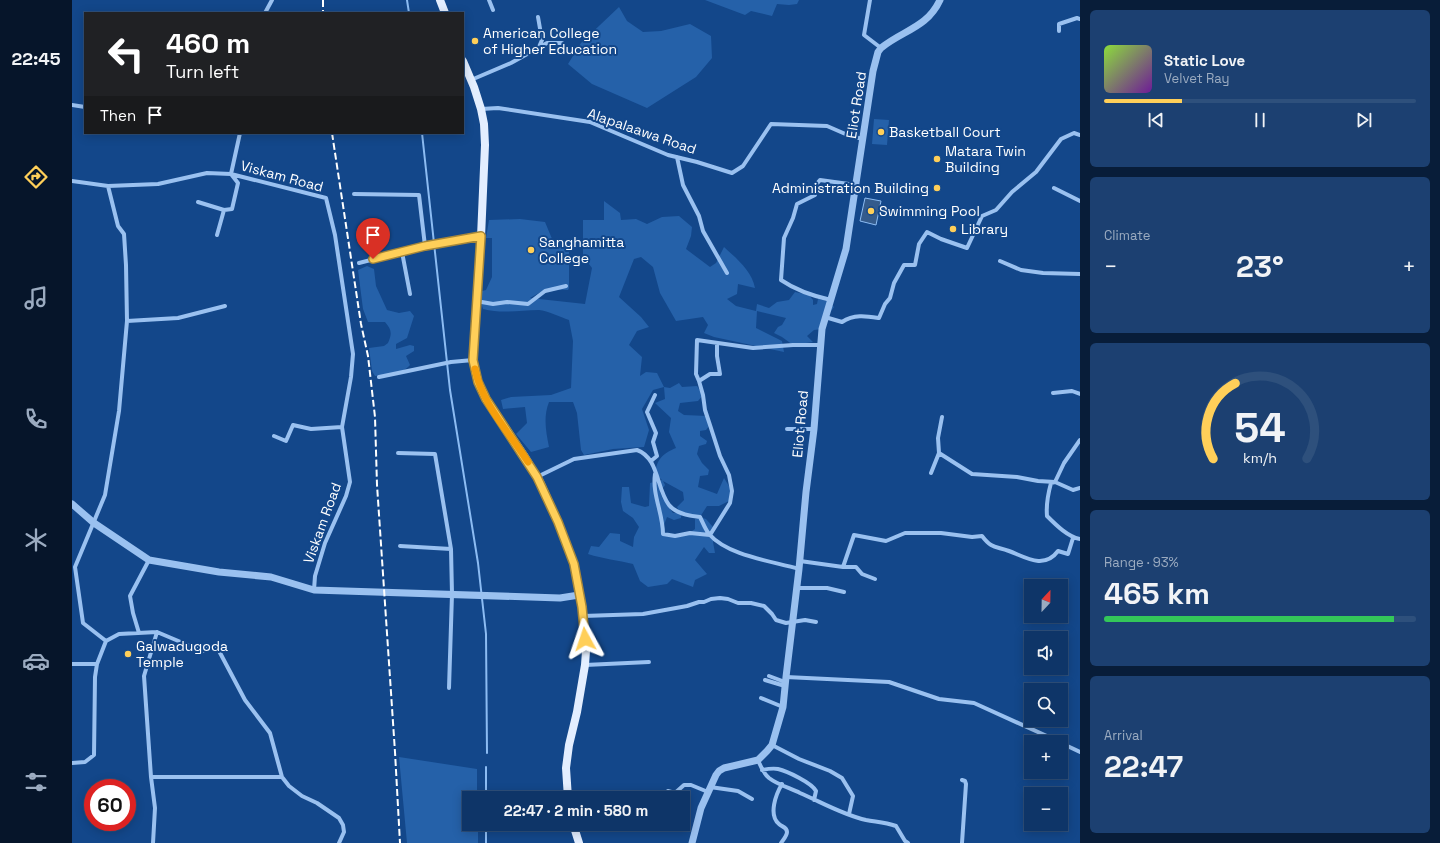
<!DOCTYPE html>
<meta charset="utf-8">
<style>
:root{--surface:#0e3568;--page:#1c4071;--text:#f1f3f6;--muted:#9babc0;--line:#2e507c;--accent:#ffcf59}
body{margin:0;font-family:"Space Grotesk",sans-serif;background:var(--page);color:var(--text);height:100vh;display:flex;flex-direction:column;font-size:15px;white-space:nowrap}
*{box-sizing:border-box;margin:0}
p{font-size:13px;color:var(--muted)}
.icon{flex:none;width:22px;height:22px;fill:none;stroke:currentColor;stroke-width:2;stroke-linecap:round;stroke-linejoin:round}
.map{position:relative;flex:1;overflow:hidden}
.panel{display:flex;flex-direction:column;gap:10px;padding:10px;background:#081d39;width:360px}
.panel>*{flex:none}
.banner{position:absolute;left:12px;top:12px;width:380px;height:122px;border-radius:0px;box-shadow:0 2px 10px #0003,0 0 0 1px var(--line);background:#202124;color:#fff;overflow:hidden}
.needle{width:26px;rotate:22deg}
.tools{position:absolute;left:952px;top:579px;display:grid;gap:8px}
.tools a{display:grid;place-items:center;width:44px;height:44px;border-radius:0px;background:var(--surface);box-shadow:0 2px 10px #0003,0 0 0 1px var(--line);font-size:20px}
.speed{position:absolute;left:12px;top:779px;display:flex;gap:8px;font-size:20px;font-weight:700;text-align:center}
.speed>*{display:grid;place-content:center;width:52px;height:52px;border-radius:50%;background:var(--surface);box-shadow:0 2px 10px #0003,0 0 0 1px var(--line);line-height:1}
.speed .limit{border:6px solid #d22;background:#fff;color:#111}
.pin{position:absolute;display:grid;place-items:center;width:34px;height:34px;color:#fff;margin:-41px -17px;border-radius:50% 50% 50% 0;rotate:-45deg;box-shadow:0 0 4px #0007}
.pin .icon{rotate:45deg}
.me{position:absolute;width:44px;margin:-22px;rotate:355deg;stroke-linejoin:round;filter:drop-shadow(0 0 3px #0008)}
.turn{display:flex;align-items:center;gap:14px;height:84px;padding:0 16px;font-size:18px}
.turn .icon{width:52px;height:52px;stroke-width:2.5}
.turn b{display:block;font-size:28px;line-height:34px}
.then{display:flex;align-items:center;height:38px;padding:0 16px;background:#0003;gap:8px;font-size:15px}
.big{font-size:30px;font-weight:700;line-height:1.1}
.panel .tile{flex:1;display:flex;flex-direction:column;justify-content:center;gap:6px;min-width:0;padding:0 14px;border-radius:6px;background:var(--page)}
.panel .dial{align-items:center;gap:0}
.dial svg{height:104px;overflow:visible;fill:none;stroke:var(--line);stroke-width:7;stroke-linecap:round;text-anchor:middle}
.dial text{fill:var(--text);stroke:none}
.song{display:flex;align-items:center;gap:12px}
.cover{width:48px;height:48px;border-radius:6px;background:linear-gradient(135deg,hsl(90 70% 55%),hsl(280 70% 35%))}
.played{height:4px;border-radius:2px;background:linear-gradient(90deg,var(--accent) 25%,var(--line) 25%)}
.keys{display:flex;justify-content:space-around;direction:ltr}
.heat{display:flex;justify-content:space-between;align-items:center;font-size:22px;direction:ltr}
.charge{height:6px;border-radius:3px;background:linear-gradient(90deg,#34c759 93%,var(--line) 0)}
.trip{position:absolute;left:390px;top:791px;width:228px;height:40px;border-radius:0px;background:var(--surface);box-shadow:0 2px 10px #0003,0 0 0 1px var(--line);font-weight:700;line-height:40px;text-align:center}
main{display:flex;flex:1;min-height:0}
.tabs{display:flex;flex-direction:column;width:72px;justify-content:space-around;align-items:center;background:#06152a;color:var(--muted)}
.tabs .icon{width:28px;height:28px}
.tabs .active{color:var(--accent)}
.tabs b{font-size:18px;color:var(--text)}
.map>svg:first-child{display:block}
</style>
<main>
<nav class="tabs">
<b>22:45</b>
<svg class="icon active" aria-label="directions" viewBox="0 0 24 24"><path d="M12 3l9 9-9 9-9-9zM9 14v-3h6M13 9l2 2-2 2"/></svg>
<svg class="icon" aria-label="music" viewBox="0 0 24 24"><path d="M9 18V5l10-2v13"/><circle cx="6" cy="18" r="3"/><circle cx="16" cy="16" r="3"/></svg>
<svg class="icon" aria-label="phone" viewBox="0 0 24 24"><path d="M5 4h4l2 5-3 2q2 4 5 5l2-3 5 2v4C11 20 4 13 5 4z"/></svg>
<svg class="icon" aria-label="climate" viewBox="0 0 24 24"><path d="M12 3v18M4 7l16 10M4 17L20 7"/></svg>
<svg class="icon" aria-label="car" viewBox="0 0 24 24"><path d="M5 17H2v-5l4-1 3-4h7l3 4 3 1v5h-3M9 17h6M6 11h13"/><circle cx="7" cy="17" r="2"/><circle cx="17" cy="17" r="2"/></svg>
<svg class="icon" aria-label="filters" viewBox="0 0 24 24"><path d="M4 7h16M4 17h16"/><circle cx="9" cy="7" r="2"/><circle cx="15" cy="17" r="2"/></svg>
</nav>
<div class="map">
<svg width="1008" height="843" viewBox="0 0 1008 843">
<rect width="100%" height="100%" fill="#13478a"/>
<path fill="#2561a9" fill-rule="evenodd" d="M633 0H727L725 4 717 5 705 4 700 16 679 11 673 15Z
M547 7 555 21 571 32 589 31 618 24 639 36 640 58 624 77 575 108 520 84 496 64 509 43Z
M802 119 817 120 815 145 800 144Z
M532 201 548 213 549 220 564 219 575 224 590 217 607 216 620 227 619 236 614 249 638 267 644 263 652 247C664 258 680 271 683 288L666 284 665 294 655 299 664 306 684 311 685 304 697 308 705 302 717 300 723 292 737 295 741 300V305L745 304 746 299 756 301 762 307 756 315 750 329 742 330 735 336 741 342 721 345 710 337 702 333 706 327 710 325 714 318 685 311 684 328 710 341 712 352 642 337 632 333 636 325 631 317 604 321 588 293 581 267 569 257 562 259 547 297 569 317 577 327 565 331 557 345 570 357 568 376 574 372 585 373 592 387 598 388 607 383 610 387 625 386 631 395 626 401 608 403 606 411 612 415 635 416 638 425 634 430 628 431V436L635 441 634 444 627 446 625 454 630 463 637 470 636 475 628 476 626 487 645 494 652 478 660 491 657 501 647 506H635L628 517 634 519 641 527V542L643 553H637L632 547 623 560 635 574 623 580 621 587 600 579 595 584 576 587 568 581 561 564C546 560 531 559 516 554L519 546 527 547 538 533 548 534V541L561 547 562 537 567 527 561 518 551 511 549 502 550 487H557L559 503 573 507 577 506 578 483 590 480 583 474C585 459 590 454 604 448L597 432 599 418 583 403 593 399 592 387 581 390 570 409 577 430 572 447 541 449 512 455 509 450 505 413 501 402H477C471 417 474 432 477 447L459 452 444 434 455 423 453 407 431 409 429 400 439 397 479 395 499 388 501 341 497 320C488 317 476 311 467 310 447 310 431 314 411 309L406 294 410 291 414 290 420 277V238H414L417 220 448 219 473 222 483 246H497V288L496 290 474 289 458 298 513 304 520 268 511 256V220H532ZM591 481 611 492 612 500 605 507 608 513H601L598 509 597 501 591 499 588 492 593 485ZM609 514 627 518 623 519V529C614 536 600 536 589 533L595 517 602 520 609 518Z
M295 266 302 269 304 286 315 310 327 313 338 311 342 316 335 338 324 344V349L338 345 342 346V351L334 356 338 365C331 374 314 374 303 376L300 371 297 348 312 346 316 343C320 334 320 330 313 322H296L291 309 286 270Z
M327 757 405 769V798H397V824H406V843H335Z"/>
<path fill="#345b8c" stroke="#8cbcf3" d="M793 198 809 201 804 225 788 221Z"/>
<g fill="none" stroke-linecap="round" stroke-linejoin="round">
<path stroke="#8cbcf3" stroke-width="2" d="M335 0 337 13
M350 133 378 390 406 563 414 634 415 753
M414 798V767
M414 843V824"/>
<path stroke="#9ac1f0" stroke-width="4" d="M417 0 421 10
M798 0 792 35 809 48
M193 13 200 0
M466 17 470 40 467 47
M987 31V24L1005 18 1008 19
M399 80 439 63 475 43H490
M0 105 13 107
M409 109 426 108 518 122 596 155 625 162 660 173 671 166 699 124 755 126 778 136 791 139
M605 157 611 185 627 216 631 231 655 273
M0 181 36 186 86 184 135 173 159 174 254 198 263 235 281 354 279 377 270 427 278 482 274 496 253 543 243 576 242 590
M36 186 46 226 52 234 54 265 55 321 47 411 33 495 3 567 11 623 34 641 47 634 85 632 130 651C138 649 137 645 146 649L173 700 198 733 210 777 217 786 230 796 245 803 267 818 271 825 272 832 267 843
M982 188 1008 201
M282 194 347 195 353 246 409 237
M126 202 152 210 160 209 166 183 159 174 168 133
M145 235 152 210
M330 252 338 294
M928 261 949 270 971 273 1008 274
M287 263 353 246
M759 300C741 296 725 291 709 280L712 238 721 218 725 204 743 195V186L748 180 784 185
M404 301 421 304 435 302 456 304 473 291 494 286
M753 317 770 322C782 314 794 316 807 318L813 304 818 298 822 283 832 265H843L847 244 855 232 869 239 895 248 910 216 924 210 940 192 964 172 989 139 1002 133 1008 135
M55 321 106 318 153 306
M645 343V356L648 374H638L627 381 624 374 625 340 681 348 721 345H748
M307 377 379 362 401 360
M981 393 1000 391 1008 394
M715 429H742
M202 436 214 441 221 425 239 429 270 427
M1008 440 992 463 983 482 979 483C976 494 974 505 975 516 984 525 996 537 1008 539
M326 453 363 454 379 549 380 594 377 688
M867 453 900 474 945 477 966 481 983 482 1001 490 1008 488
M579 461 585 456 581 442 584 433 575 412 583 395
M859 473 867 453 866 438 870 417
M583 474C580 495 591 513 591 534L603 536 618 533 638 535 658 503 660 491 657 475 648 456 638 425 633 410 631 395 627 381
M465 477 502 459 565 450C587 458 584 488 597 505 604 514 618 516 628 517 631 523 633 529 637 534 656 556 700 561 727 569
M328 546 379 549
M728 561 771 567 782 535 814 541 833 533H869L900 537 910 536C920 549 923 546 937 551 953 557 972 570 986 551L996 554 1001 538
M771 567H784L790 574 803 579
M725 588H755L772 592
M511 616 571 614 615 606 627 602H632L639 599 648 598 656 599 666 603H679L692 606 700 614 704 620 714 623 733 620 744 622
M67 633 61 613 58 596 77 560
M0 664H25
M513 665 577 662
M697 676 713 682
M714 677 817 682 867 699 902 703 988 742
M693 680 713 686
M689 698 711 707
M989 743 1008 752
M700 745 727 759 758 771 770 778 781 796 777 814
M686 760C689 767 691 773 697 778 706 785 718 788 728 793 749 802 771 815 794 820 805 822 813 822 824 826L833 841 836 843
M0 763 13 762 22 755 23 677 25 664 34 641
M690 770C695 769 701 768 706 769 715 771 740 783 744 791L742 800
M79 777H210
M890 780 893 781 894 784 890 843
M638 787 666 791 680 799
M596 791 603 793 612 785H619L636 792
M81 843 83 808 79 777 72 676 85 632
M709 843C711 840 715 836 715 832 715 827 710 827 707 824 696 815 704 794 710 784"/>
<path stroke="#9ac1f0" stroke-width="7" d="M0 504 22 523 77 560 147 572 199 577 242 590 488 598 507 595
M620 843 629 808 644 775 647 771 652 768 686 760 695 751 700 745 711 707 714 677 727 569 734 492 742 429 750 329 774 249 801 71 806 52 809 48C831 30 855 28 868 0"/>
<path stroke="#e3eeff" stroke-width="8" d="M368 0 373 13
M391 61 402 87 409 109 412 124 413 145 409 237 401 360 406 382 414 399 453 457 468 482 486 522 502 564 510 607 514 651 513 665 505 712 497 745 494 768 496 798
M501 824 507 843"/>
<path stroke="#fff" stroke-width="2" stroke-dasharray="7 3" stroke-linecap="butt" d="M251 0V13
M260 133 289 324 296 356 303 417 305 485 323 752 328 843"/>
</g>
<g fill="none" stroke-linecap="round" stroke-linejoin="round">
<g stroke="#a6873a" stroke-width="10">
<path id="route" d="M301 259 353 246 409 236 401 360 406 382 414 399 465 477 486 522 502 564 510 607 513 639"/>
</g>
<use href="#route" stroke="#ffcf59" stroke-width="7"/>
<path stroke="#f59e0b" stroke-width="7" d="M403 369C410 404 437 432 456 462"/>
</g>
<g fill="#ffcf59" stroke="#13478a" stroke-width="1.5">
<circle cx="403" cy="41" r="4"/>
<circle cx="809" cy="132" r="4"/>
<circle cx="865" cy="159" r="4"/>
<circle cx="865" cy="188" r="4"/>
<circle cx="799" cy="211" r="4"/>
<circle cx="881" cy="229" r="4"/>
<circle cx="459" cy="250" r="4"/>
<circle cx="56" cy="654" r="4"/>
</g>
<g text-anchor="middle" dominant-baseline="central" stroke-width="4" stroke-linejoin="round" paint-order="stroke">
<g font-size="14" fill="#fff" stroke="#13478a" text-anchor="start">
<text x="411" y="33">American College<tspan x="411" dy="16">of Higher Education</tspan></text>
<text x="817" y="132">Basketball Court</text>
<text x="873" y="151">Matara Twin<tspan x="873" dy="16">Building</tspan></text>
<text x="857" y="188" text-anchor="end">Administration Building</text>
<text x="807" y="211">Swimming Pool</text>
<text x="889" y="229">Library</text>
<text x="467" y="242">Sanghamitta<tspan x="467" dy="16">College</tspan></text>
<text x="64" y="646">Galwadugoda<tspan x="64" dy="16">Temple</tspan></text>
</g>
<g font-size="14" fill="#fff" stroke="#13478a">
<text transform="translate(784 105) rotate(-81)">Eliot Road</text>
<text transform="translate(570 131) rotate(19)">Alapalaawa Road</text>
<text transform="translate(210 176) rotate(15)">Viskam Road</text>
<text transform="translate(728 424) rotate(-85)">Eliot Road</text>
<text transform="translate(250 523) rotate(-70)">Viskam Road</text>
</g>
</g>
</svg>
<div class="tools">
<a><svg class="needle" viewBox="-14 -14 28 28"><path d="M0-13l5 13h-10z" fill="#e53935"/><path d="M0 13l5-13h-10z" fill="#9babc0"/></svg></a>
<a><svg class="icon" aria-label="sound" viewBox="0 0 24 24"><path d="M4 9h4l5-4v14l-5-4H4zM17 9q2 3 0 6"/></svg></a>
<a><svg class="icon" aria-label="search" viewBox="0 0 24 24"><circle cx="10" cy="10" r="6"/><path d="M15 15l6 6"/></svg></a>
<a>+</a>
<a>−</a>
</div>
<div class="speed"><div class="limit">60</div></div>
<div class="pin" style="left:301px;top:259px;background:#d93025"><svg class="icon" aria-label="arrive" viewBox="0 0 24 24"><path d="M6 21V4h12l-3 4 3 4H6"/></svg></div>
<svg class="me" style="left:513px;top:639px" viewBox="-20 -20 40 40"><path d="M0-17L14 15 0 8-14 15z" fill="#ffcf59" stroke="#fff" stroke-width="4"/></svg>
<div class="trip">22:47 · 2 min · 580 m</div>
<div class="banner">
<div class="turn"><svg class="icon" aria-label="left" viewBox="0 0 24 24"><path d="M17 20v-9H6M10 6l-5 5 5 5"/></svg><div><b>460 m</b>Turn left</div></div>
<div class="then">Then<svg class="icon" aria-label="arrive" viewBox="0 0 24 24"><path d="M6 21V4h12l-3 4 3 4H6"/></svg></div>
</div>
</div>
<section class="panel">
<div class="tile">
<div class="song"><i class="cover"></i><div><b>Static Love</b><p>Velvet Ray</p></div></div>
<div class="played"></div>
<div class="keys"><svg class="icon" aria-label="previous" viewBox="0 0 24 24"><path d="M18 5L8 12l10 7zM5 5v14"/></svg><svg class="icon" aria-label="pause" viewBox="0 0 24 24"><path d="M8 5v14M16 5v14"/></svg><svg class="icon" aria-label="next" viewBox="0 0 24 24"><path d="M6 5l10 7-10 7zM19 5v14"/></svg></div>
</div>
<div class="tile"><p>Climate</p>
<div class="heat"><a>−</a><b class="big">23°</b><a>+</a></div>
</div>
<div class="tile dial"><svg viewBox="0 0 100 80">
<path d="M14 69A42 42 0 1 1 86 69"/>
<path d="M14 69A42 42 0 0 1 31 11" stroke="#ffcf59"/>
<text x="50" y="56" font-size="32" font-weight="700">54</text>
<text x="50" y="72" font-size="11">km/h</text>
</svg></div>
<div class="tile"><p>Range · 93%</p><b class="big">465 km</b><div class="charge"></div></div>
<div class="tile"><p>Arrival</p><b class="big">22:47</b></div>
</section>
</main>
